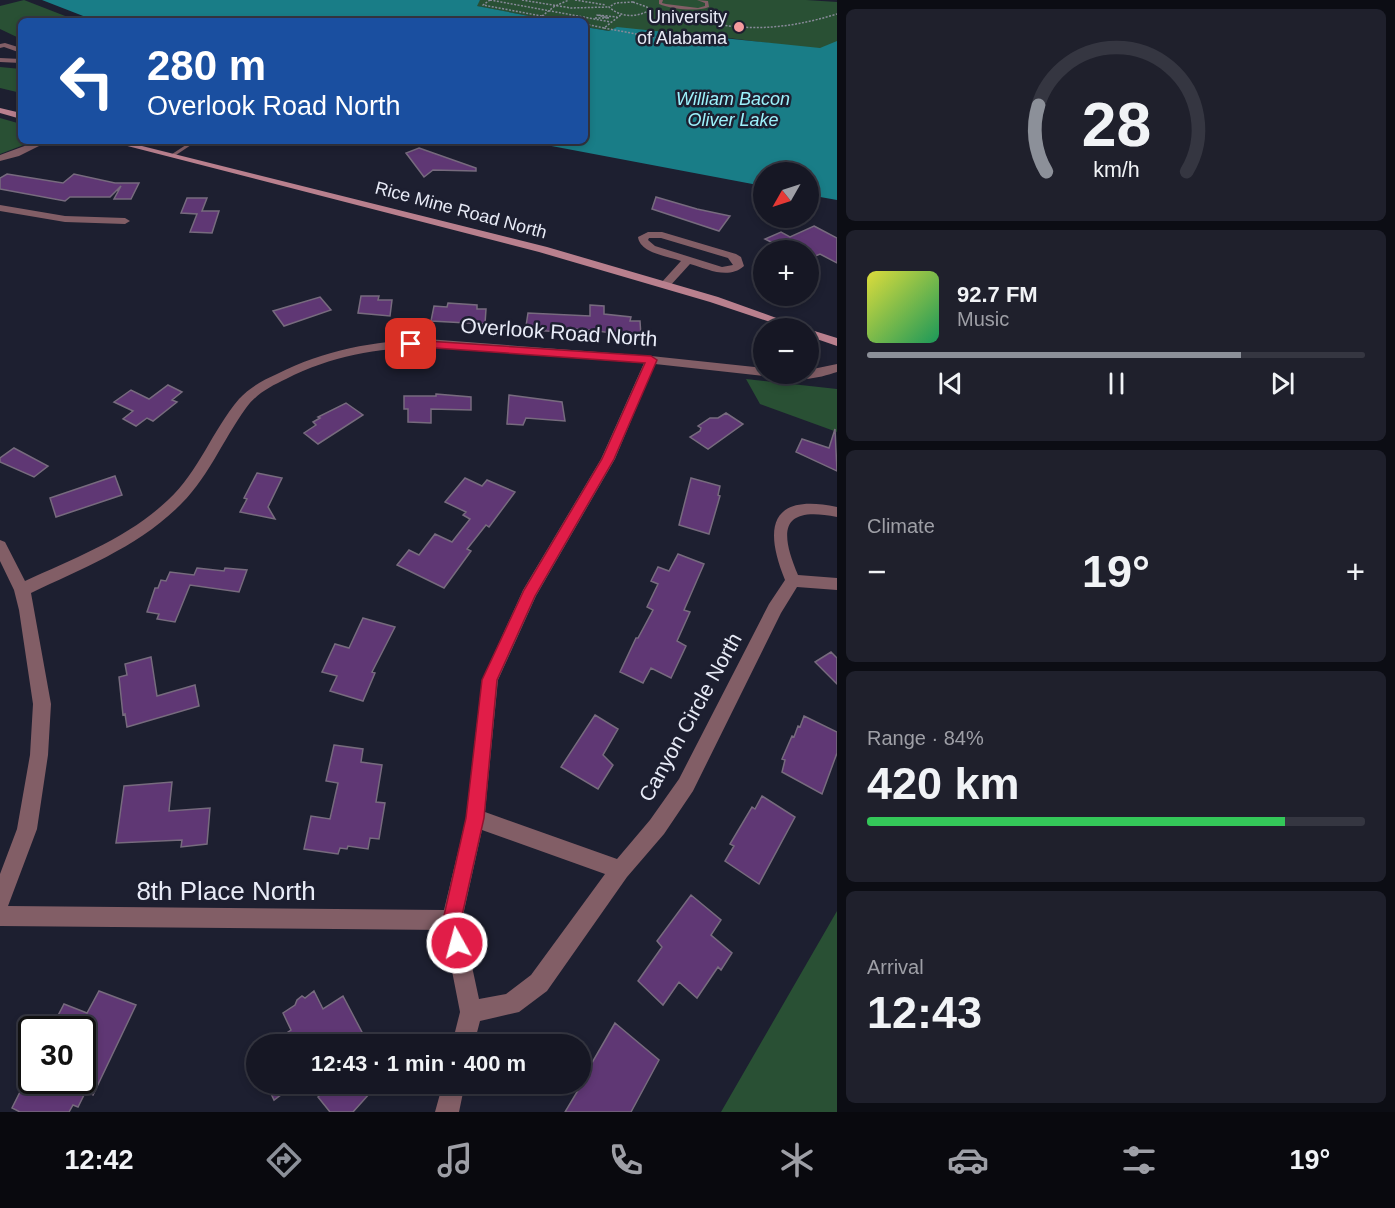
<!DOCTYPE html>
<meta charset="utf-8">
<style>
:root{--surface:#161724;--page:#1f202c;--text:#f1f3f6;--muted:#9e9fa6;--line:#353641;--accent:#8c9099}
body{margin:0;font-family:Arial,sans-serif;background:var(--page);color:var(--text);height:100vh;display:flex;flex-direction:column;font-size:22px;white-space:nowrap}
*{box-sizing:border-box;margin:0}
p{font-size:20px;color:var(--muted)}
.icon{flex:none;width:33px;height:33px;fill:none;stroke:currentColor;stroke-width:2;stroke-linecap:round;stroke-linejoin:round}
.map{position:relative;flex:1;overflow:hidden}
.panel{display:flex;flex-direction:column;gap:9px;padding:9px;background:#0c0d14;width:558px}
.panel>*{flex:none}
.top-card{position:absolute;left:18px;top:18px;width:570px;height:126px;border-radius:9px;box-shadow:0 3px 9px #0003,0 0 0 2px var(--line);background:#1a4fa0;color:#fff;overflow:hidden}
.needle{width:39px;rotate:231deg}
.fabs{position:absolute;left:753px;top:162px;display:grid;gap:12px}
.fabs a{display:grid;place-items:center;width:66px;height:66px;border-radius:50%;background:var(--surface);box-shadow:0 3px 9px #0003,0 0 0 2px var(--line);font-size:30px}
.speed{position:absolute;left:18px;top:1016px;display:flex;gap:12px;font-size:30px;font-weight:700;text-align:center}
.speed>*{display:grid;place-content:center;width:78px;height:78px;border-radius:50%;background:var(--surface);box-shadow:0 3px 9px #0003,0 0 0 2px var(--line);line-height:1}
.speed .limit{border:3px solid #111;border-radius:9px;background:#fff;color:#111}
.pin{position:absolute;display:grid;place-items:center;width:51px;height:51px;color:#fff;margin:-26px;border-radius:12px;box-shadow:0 3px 9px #0006}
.me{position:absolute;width:66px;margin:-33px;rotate:353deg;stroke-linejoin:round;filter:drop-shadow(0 0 4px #0008)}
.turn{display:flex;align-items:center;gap:21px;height:126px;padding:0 30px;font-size:27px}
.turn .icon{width:78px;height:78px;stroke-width:2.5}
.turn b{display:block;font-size:42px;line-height:51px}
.big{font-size:45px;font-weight:700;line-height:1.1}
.panel .card{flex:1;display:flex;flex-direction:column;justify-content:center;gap:9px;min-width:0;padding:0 21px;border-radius:9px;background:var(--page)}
.panel .dial{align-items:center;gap:0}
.dial svg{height:156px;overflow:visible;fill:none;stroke:var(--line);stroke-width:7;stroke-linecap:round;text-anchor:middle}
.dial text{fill:var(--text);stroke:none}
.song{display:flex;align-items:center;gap:18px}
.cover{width:72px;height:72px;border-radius:9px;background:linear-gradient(135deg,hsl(60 70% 55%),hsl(150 70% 35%))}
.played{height:6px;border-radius:3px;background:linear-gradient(90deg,var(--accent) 75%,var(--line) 75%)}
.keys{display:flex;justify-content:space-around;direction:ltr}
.heat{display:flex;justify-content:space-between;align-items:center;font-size:33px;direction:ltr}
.charge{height:9px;border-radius:4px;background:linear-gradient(90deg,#34c759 84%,var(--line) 0)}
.trip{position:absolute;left:246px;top:1034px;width:345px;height:60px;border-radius:30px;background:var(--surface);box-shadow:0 3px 9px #0003,0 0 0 2px var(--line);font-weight:700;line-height:60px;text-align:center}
.tab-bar{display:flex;height:96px;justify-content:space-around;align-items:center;background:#09090e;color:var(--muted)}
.tab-bar .icon{width:42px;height:42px}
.tab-bar .on{color:var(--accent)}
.tab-bar b{font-size:27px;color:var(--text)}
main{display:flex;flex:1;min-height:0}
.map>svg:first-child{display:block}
</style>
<main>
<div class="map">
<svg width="837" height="1112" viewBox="0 0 837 1112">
<rect width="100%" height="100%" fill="#1d1f30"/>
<path fill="#295034" d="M24 0 78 21H21V39L0 29V6Z
M480 0H806L837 2V52L713 36 609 31 585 27V21H555L476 6Z
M0 67 21 69V93L0 88Z
M0 118 21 124V141H34L0 154Z
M746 379 837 389V432L760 404Z
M837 911V1112H721Z"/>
<path fill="#197d87" d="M42 0H480L477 6 555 21H96Z
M585 27 609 31 617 27 820 48 837 41V200L809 195 808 172H764L763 186 525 141H585Z"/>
<path fill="#5f3774" stroke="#776b7e" stroke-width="1.5" d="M419 148 476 168V171L433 170 424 177 406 153Z
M7 174 63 183 74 174 115 183H139L131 199H114L121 186 110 197H70L65 201 0 189V178Z
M656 197 697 209 730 216 719 231 652 209Z
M187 198H207L202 211H219L212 233 190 232 197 214 181 213Z
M814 226 837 238V263L820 254 808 259V250H761L775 244 765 239 781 232 790 237Z
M361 296H379L378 300H392L390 316 358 313Z
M320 297 331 310 284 326 273 311Z
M448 303 477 305V309H486L485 324 431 321 434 306 447 307Z
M590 305 604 306V314L631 317 630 321H640L641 337 590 330 560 328V332L533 330V327L526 326 528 313 590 316Z
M168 385 182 392 172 400 177 402 153 421 147 418 136 426 123 419 133 411 114 402 131 390 149 399Z
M436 394 471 397V410L431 409V423L408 422V409H404V396H436Z
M509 395 562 402 565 421 526 418 523 425 507 424Z
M346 403 363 415 318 444 304 433 316 425 313 422 320 418 318 417Z
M726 413 743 424 708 449 690 437 700 431 701 428 698 426 710 418H718Z
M835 429 837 471 796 452 802 439 829 448Z
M14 448 48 466 34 477 0 462V458Z
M257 473 282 478 268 507 275 519 240 512 247 499 244 498Z
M115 476 122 495 56 517 50 498Z
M465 478 482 486 487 480 515 492 489 527 486 525 467 549 471 551 444 588 397 565 409 550 419 555 435 534 452 542 470 519 463 515 466 512 445 502Z
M691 478 720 486 718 495 720 496 709 534 679 525Z
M678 554 704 564 684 610 690 612 677 641 686 646 671 678 651 668 643 683 620 672 636 638H638L653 610 647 607 658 584 651 581 658 567 669 571Z
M197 568 224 571 225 568 247 570 239 592 190 585 175 622 157 619 159 614 147 612 155 588H158L161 580 166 581 170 572 194 575Z
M363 618 395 627 372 672 375 673 363 701 330 691 337 676 322 672 335 644 349 648Z
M831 652 837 658V684L815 662Z
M151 657 157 696 195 685 199 706 127 727 125 714 123 715 119 677 127 675 125 664Z
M595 715 618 729 603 755 613 765 598 789 561 767Z
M804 716 837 732V753L822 794 782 772 785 760 782 759 792 736 794 737 798 726 800 727Z
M334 745 363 749 361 762 382 765 376 802 385 803 379 839 370 838 368 849 348 846 347 849 340 848 338 854 304 849 311 816 330 819 338 783 326 781Z
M172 782 169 811 210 808 207 844 181 847 182 840 116 843 124 786Z
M762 796 795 817 759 884 725 861 734 846 730 844 752 807 755 809Z
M691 895 721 920 711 935 732 953 721 970 718 967 697 998 679 982 663 1005 638 981 662 947 657 941Z
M99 991 136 1005 93 1095 86 1091 78 1107 73 1105 69 1112H20L12 1108 26 1080H82V1029H51L64 1004 87 1013Z
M314 991 323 1009 343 996 363 1034 350 1044H270L291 1030 283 1013 295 1005 297 1000 302 996 305 998Z
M615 1023 659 1060 631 1112H565L580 1087 577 1084 580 1083V1078L587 1067 589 1068Z
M266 1083H297L274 1100Z
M331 1083H379L353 1112H330L318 1097Z"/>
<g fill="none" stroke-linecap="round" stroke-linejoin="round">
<path stroke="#888a99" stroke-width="1.5" stroke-dasharray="2 1.5" stroke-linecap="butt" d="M490 0 611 22
M490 0 483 5 568 21
M522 0 571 8 609 7
M575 0 606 5
M633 2 647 7 648 11C635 18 620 17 609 7L616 3Z
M542 16 555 6 569 0
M595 18H609L597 15 617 17
M691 19C745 32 784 30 837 14
M585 24 604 28 622 14
M604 28 663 39 666 36 686 40 684 43"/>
<path fill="#825e66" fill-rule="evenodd" d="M659 0H663L662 3 666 4 698 8 705 6V3L697 0 708 1 709 7C696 12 672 9 659 4Z
M192 141H197L173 157 169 156Z"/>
<path fill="#825e66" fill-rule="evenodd" d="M5 43 21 48V53L4 47 0 48V44Z
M0 58 21 59V63L0 62Z
M38 141H49L19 156 0 161V155Z
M0 205 65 216 125 218 130 221 125 224 65 222 0 211Z
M662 232 736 254 741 257 744 266C728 280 708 269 690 264L669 287H661V283L681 261C667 256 640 253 638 237L648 232ZM661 238 728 258 733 265 722 267 655 246 648 240 649 238Z
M427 339 651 356 764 368V374H769L764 376 655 364 615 459 536 596 498 680 485 812 617 859 650 820 679 779 769 604 785 580C763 526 771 493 837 507V517C781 506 779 530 798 575L837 578V590L797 587 781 613 693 791 664 834 627 877 547 991 519 1012 480 1021 474 1044H452L460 1012 444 930 0 926V874L17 829 30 755 33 704 19 610 14 590 0 561V540L5 542 25 581C75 558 128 538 168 500 199 471 212 431 239 399 249 388 263 380 277 374 324 350 374 341 427 339ZM427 347 644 363 601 459 523 590 482 680 466 818 444 910 8 906 37 829 48 755 51 704 31 593C81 569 135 548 176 509 207 481 222 441 246 408 256 394 271 386 286 379 331 356 377 348 427 347ZM482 830 605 874 531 975 506 994 479 999 462 920Z
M837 364V372C824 376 800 384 789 374H808V370Z
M443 1083H465L459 1112H435Z"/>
<path fill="#b9808e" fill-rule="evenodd" d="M0 108 21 113V119L0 113Z
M108 141H122L547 247 718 297 804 328H788L710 302 539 252Z
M808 329 837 338V346L808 336Z"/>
</g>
<path fill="#e11d48" stroke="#92132f" stroke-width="1.5" d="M411 340 651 356 657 360 614 459 535 596 497 680 484 818 461 920 466 943 463 949 457 952 450 949 443 920 466 818 482 680 524 590 602 459 645 363 407 346V341Z"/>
<circle fill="#f59b9e" stroke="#1d1f30" stroke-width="2" cx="739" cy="27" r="6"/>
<g text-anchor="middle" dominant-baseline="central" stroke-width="5" stroke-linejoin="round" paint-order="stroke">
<g font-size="18" fill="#e8ebf7" stroke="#1d1f30" text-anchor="end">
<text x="727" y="17">University<tspan x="727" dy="21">of Alabama</tspan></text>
</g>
<g font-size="18" font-style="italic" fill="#9df2fc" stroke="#1d1f30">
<text x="733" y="99">William Bacon<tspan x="733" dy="21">Oliver Lake</tspan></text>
</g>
<g font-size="18" fill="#e8ebf7" stroke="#1d1f30">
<text transform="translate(461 210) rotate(15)">Rice Mine Road North</text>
</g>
<g font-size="21" fill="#e8ebf7" stroke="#1d1f30">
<text transform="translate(559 332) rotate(4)">Overlook Road North</text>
<text transform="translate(690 717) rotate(-61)">Canyon Circle North</text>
</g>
<g font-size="26" fill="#e8ebf7" stroke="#1d1f30">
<text x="226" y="891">8th Place North</text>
</g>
</g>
</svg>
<div class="fabs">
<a><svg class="needle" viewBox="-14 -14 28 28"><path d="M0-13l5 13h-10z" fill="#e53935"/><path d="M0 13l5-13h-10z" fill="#9e9fa6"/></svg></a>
<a>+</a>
<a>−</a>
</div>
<div class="speed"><div class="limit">30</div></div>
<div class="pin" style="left:411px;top:344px;background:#d93025"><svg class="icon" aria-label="arrive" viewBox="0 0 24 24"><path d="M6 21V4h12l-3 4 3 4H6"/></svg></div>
<svg class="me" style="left:457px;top:943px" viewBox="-20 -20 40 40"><circle r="17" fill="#e11d48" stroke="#fff" stroke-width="3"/><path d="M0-11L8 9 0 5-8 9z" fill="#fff"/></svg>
<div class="trip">12:43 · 1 min · 400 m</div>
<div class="top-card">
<div class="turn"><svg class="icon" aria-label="left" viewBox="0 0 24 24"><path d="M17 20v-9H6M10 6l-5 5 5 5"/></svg><div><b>280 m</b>Overlook Road North</div></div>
</div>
</div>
<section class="panel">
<div class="card dial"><svg viewBox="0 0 100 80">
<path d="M14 69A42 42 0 1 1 86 69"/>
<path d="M14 69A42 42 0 0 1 10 35" stroke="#8c9099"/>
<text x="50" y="56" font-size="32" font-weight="700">28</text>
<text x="50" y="72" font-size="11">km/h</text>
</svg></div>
<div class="card">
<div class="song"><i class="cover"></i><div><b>92.7 FM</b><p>Music</p></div></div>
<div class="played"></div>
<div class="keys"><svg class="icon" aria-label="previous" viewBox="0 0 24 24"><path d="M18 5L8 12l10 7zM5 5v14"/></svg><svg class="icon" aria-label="pause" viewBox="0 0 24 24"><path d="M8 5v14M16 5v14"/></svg><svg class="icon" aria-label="next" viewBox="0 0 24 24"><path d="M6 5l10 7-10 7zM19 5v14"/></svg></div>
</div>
<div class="card"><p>Climate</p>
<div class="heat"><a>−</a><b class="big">19°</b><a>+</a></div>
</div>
<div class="card"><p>Range · 84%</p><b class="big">420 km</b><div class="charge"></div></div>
<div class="card"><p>Arrival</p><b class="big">12:43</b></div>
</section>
</main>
<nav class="tab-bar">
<b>12:42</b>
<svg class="icon on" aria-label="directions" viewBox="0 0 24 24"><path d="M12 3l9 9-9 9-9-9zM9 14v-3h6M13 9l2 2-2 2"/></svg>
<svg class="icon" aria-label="music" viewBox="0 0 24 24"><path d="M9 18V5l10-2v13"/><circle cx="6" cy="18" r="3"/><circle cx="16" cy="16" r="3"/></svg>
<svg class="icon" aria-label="phone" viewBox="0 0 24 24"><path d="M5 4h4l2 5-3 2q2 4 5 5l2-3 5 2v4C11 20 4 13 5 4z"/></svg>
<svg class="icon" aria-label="climate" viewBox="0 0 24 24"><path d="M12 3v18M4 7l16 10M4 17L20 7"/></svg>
<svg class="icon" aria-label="car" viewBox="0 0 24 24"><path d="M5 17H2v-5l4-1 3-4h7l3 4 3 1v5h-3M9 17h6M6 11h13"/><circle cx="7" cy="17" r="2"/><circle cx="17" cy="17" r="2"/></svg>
<svg class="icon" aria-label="filters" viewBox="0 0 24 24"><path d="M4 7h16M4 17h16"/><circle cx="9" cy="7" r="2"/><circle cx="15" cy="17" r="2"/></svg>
<b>19°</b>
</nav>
